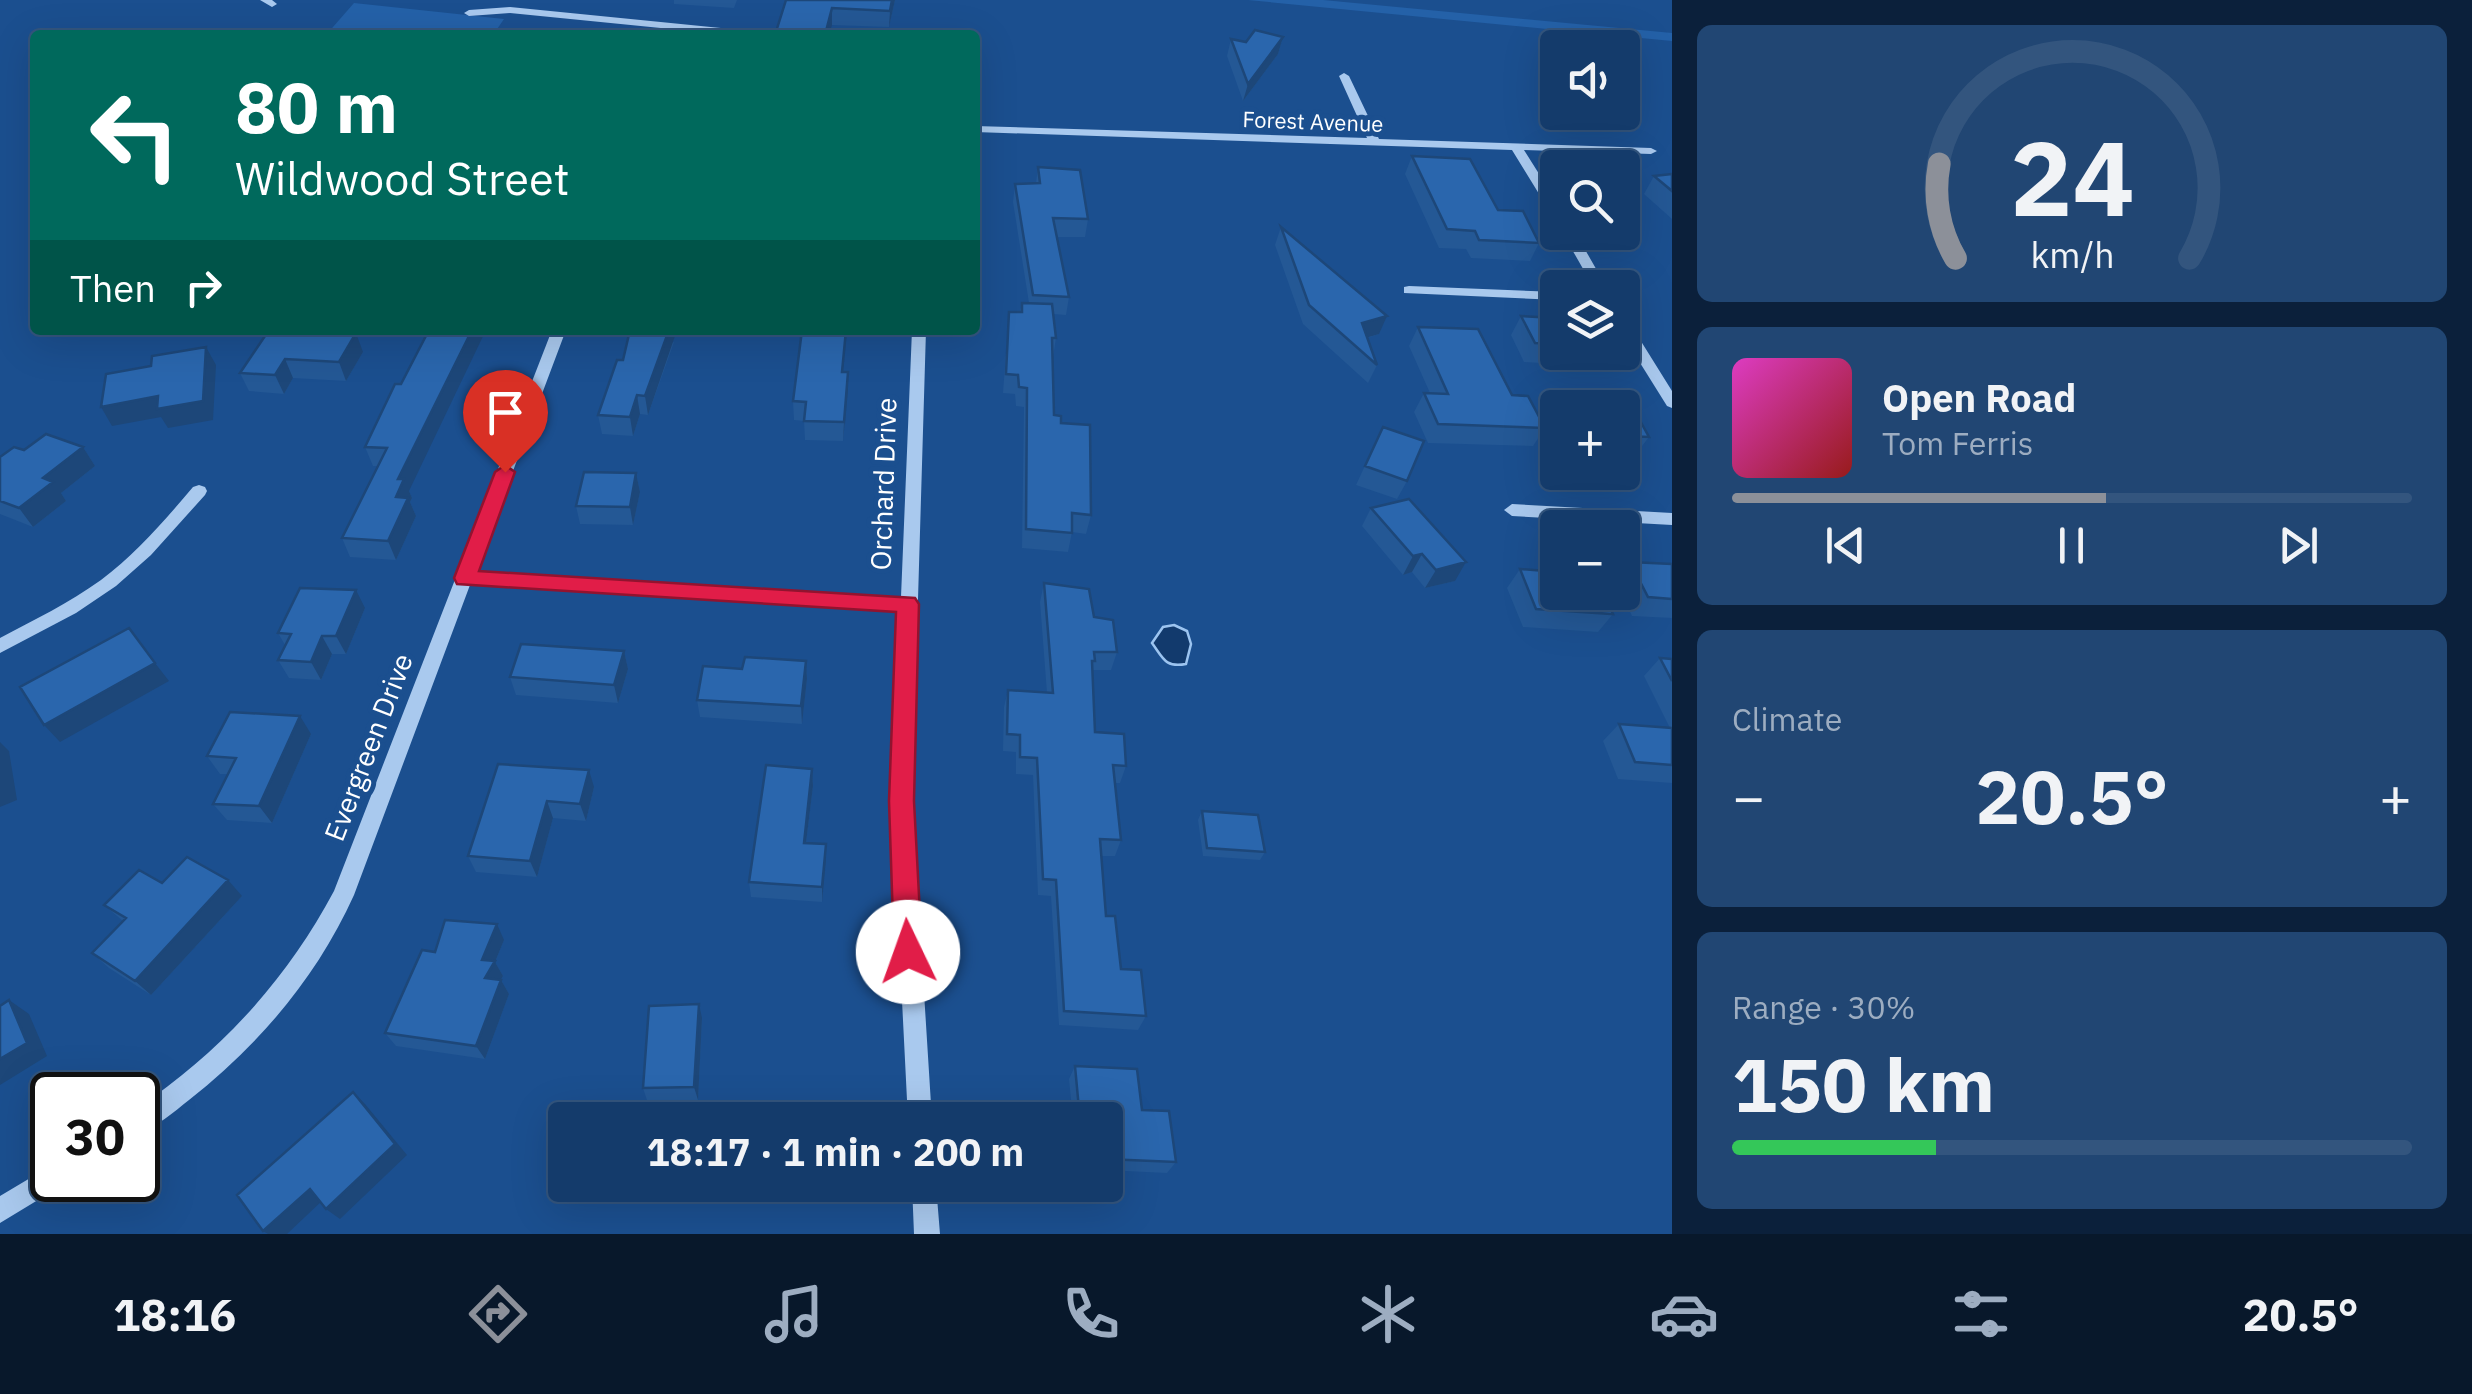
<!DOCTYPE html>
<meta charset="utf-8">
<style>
:root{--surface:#143b6b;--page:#214673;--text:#f1f3f6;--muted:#9dadc1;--line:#33557e;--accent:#8c9099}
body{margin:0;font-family:"IBM Plex Sans",sans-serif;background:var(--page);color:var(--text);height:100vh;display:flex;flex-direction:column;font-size:38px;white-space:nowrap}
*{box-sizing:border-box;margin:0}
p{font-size:32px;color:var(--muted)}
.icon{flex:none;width:55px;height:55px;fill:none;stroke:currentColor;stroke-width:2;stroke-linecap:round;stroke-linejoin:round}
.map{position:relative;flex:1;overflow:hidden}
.side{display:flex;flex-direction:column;gap:25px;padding:25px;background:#0b203b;width:800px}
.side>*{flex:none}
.banner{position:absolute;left:30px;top:30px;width:950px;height:305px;border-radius:10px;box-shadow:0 10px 40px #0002,0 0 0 2px var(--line);background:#00695c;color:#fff;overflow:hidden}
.buttons{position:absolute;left:1540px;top:30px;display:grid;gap:20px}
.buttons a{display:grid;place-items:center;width:100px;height:100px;border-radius:10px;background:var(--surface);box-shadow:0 10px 40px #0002,0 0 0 2px var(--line);font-size:50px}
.speed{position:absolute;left:30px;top:1072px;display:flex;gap:20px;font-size:50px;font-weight:700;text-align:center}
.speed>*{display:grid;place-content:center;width:130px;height:130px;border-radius:50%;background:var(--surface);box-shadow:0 10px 40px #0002,0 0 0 2px var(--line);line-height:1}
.speed .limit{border:5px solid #111;border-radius:15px;background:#fff;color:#111}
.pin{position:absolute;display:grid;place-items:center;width:85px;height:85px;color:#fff;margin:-102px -42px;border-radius:50% 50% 50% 0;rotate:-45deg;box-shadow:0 0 10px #0007}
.pin .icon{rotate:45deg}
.me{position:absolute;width:110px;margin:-55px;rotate:357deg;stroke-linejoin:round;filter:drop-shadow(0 0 8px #0008)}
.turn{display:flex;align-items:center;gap:35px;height:210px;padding:0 40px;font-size:45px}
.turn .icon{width:130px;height:130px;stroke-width:2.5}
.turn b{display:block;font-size:70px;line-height:85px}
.then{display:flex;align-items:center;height:95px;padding:0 40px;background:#0003;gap:20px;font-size:38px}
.big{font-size:75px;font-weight:700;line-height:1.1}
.side .card{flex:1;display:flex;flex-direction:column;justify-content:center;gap:15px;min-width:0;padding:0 35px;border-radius:15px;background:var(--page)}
.side .dial{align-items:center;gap:0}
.dial svg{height:260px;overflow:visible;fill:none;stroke:var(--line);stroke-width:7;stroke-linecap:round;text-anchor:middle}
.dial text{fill:var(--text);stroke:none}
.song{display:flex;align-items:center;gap:30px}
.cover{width:120px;height:120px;border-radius:15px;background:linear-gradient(135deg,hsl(310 70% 55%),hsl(0 70% 35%))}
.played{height:10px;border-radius:5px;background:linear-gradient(90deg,var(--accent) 55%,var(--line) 55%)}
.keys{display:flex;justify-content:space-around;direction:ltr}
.heat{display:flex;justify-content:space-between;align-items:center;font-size:55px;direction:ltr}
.charge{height:15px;border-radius:8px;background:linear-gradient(90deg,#34c759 30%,var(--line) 0)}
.trip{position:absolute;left:548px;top:1102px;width:575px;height:100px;border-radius:10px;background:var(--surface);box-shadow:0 10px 40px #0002,0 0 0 2px var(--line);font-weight:700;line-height:100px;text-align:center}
.tabs{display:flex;height:160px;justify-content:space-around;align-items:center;background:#08182b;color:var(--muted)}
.tabs .icon{width:70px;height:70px}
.tabs .active{color:var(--accent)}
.tabs b{font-size:45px;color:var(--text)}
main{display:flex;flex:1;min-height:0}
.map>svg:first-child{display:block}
</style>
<main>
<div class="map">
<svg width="1672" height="1234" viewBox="0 0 1672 1234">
<rect width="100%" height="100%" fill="#1b4f8f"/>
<path fill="#2461a8" d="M1248 0H1323L1672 33V41Z
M354 3 504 19 493 35H326Z"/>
<path fill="#123a6d" stroke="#9cc4f0" stroke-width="2.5" d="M1174 625 1187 631 1191 644 1186 664C1165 668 1163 658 1152 643L1163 627Z"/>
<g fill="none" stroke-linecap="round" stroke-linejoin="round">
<path fill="#a9c9ee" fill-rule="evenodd" d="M260 0H272L277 4 272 7Z
M510 7 761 32 766 35H731L510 13 469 16 464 13 469 10Z
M1344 73 1349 76 1379 139 1651 148 1657 151 1651 154 1524 150 1558 204V219L1552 215 1512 150 975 132V126L1367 138 1339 76Z
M1562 232H1575L1607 288H1594Z
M1409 286 1558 292V300L1404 293V287Z
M1622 318 1629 322 1672 391V408L1667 406 1622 334Z
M552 330H566L475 572 901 597 912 330H926L912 801 932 1120H908L892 801 900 610 470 585 354 895C317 977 259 1045 189 1100 174 1112 156 1127 138 1134V1108C221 1051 286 981 334 891Z
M199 485 205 487 207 491 205 495 151 555 116 586 76 613 0 653V638C34 620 69 603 101 580 136 554 165 520 193 487Z
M1512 504 1672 513V525L1512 516 1504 510Z
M52 1165V1180H63L61 1186 0 1223V1196Z
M912 1185H936L940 1234H914Z"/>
</g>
<path fill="#245895" d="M674 0H737L734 8 674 4Z
M786 0H895L889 27 832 25Z
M1283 37 1278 54 1243 101 1227 56 1231 39 1246 42Z
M1550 70 1558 71V106L1542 88Z
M1563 112H1597L1596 114Z
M1412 156 1498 210 1539 243 1530 261 1471 258 1466 249 1439 248 1405 174Z
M1038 167 1088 219 1085 237H1057L1069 297 1066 315 1053 314 1056 338 1053 357 1054 415 1061 423 1091 515 1086 534 1072 532 1068 552 1022 548 1024 407 1016 406 1015 394 1003 393 1009 312H1020L1022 303H1029L1013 202 1015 184 1036 183Z
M1672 174V219L1644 194 1654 176Z
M1281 227 1379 334 1367 338 1377 365 1368 383 1303 324 1275 245Z
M1521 316 1558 323V352H1565L1558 364 1524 362 1511 335Z
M1418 327 1512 395 1545 428 1533 446 1428 443 1414 412 1424 393H1430L1409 346Z
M269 330 363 352 346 381 293 378 284 394 249 391 240 373Z
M802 330H847L843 372 848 391 843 441 805 440 804 421 794 420 793 401Z
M674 342 648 415 640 414 633 436 602 434 598 415 623 360Z
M401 384 409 491 412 498 410 502 416 516 396 560 350 557 342 538 378 466H373L365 447Z
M1622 408 1649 437 1622 472Z
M1383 427 1407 481 1397 499 1356 485Z
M83 447 95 466 61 493 66 501 33 527 0 514V457L24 450Z
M636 473 640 492 633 525 580 524 576 506Z
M1371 508 1455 581 1425 588 1412 572 1403 575 1362 526Z
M1630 562 1672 564V618L1632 616 1621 592 1622 571Z
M1520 569 1613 614 1598 632 1523 627 1507 588Z
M1044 583 1094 617 1117 652 1111 670H1092L1095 732 1126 766 1120 783H1115L1121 840 1115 856H1101L1106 916 1121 969 1146 1016 1138 1030 1059 1025 1051 896 1038 895 1033 775 1016 774V752L1003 751 1004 707 1008 690 1047 693 1040 602Z
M365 608 346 654H332L321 680 289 678 278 660 285 645 278 633Z
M624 651 628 669 618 703 516 695 510 677Z
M1660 658 1672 659V783L1618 779 1603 741 1619 724 1670 728 1644 676Z
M806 661 807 679 802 724 700 717 697 700 742 669Z
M311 734 272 823 227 820 213 804 228 774H220L207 756Z
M498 764 594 787 586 821 553 818 537 877 476 872 468 856Z
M812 769 813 786 806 843 826 860 822 902 751 897 749 882Z
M1202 811 1265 852 1260 860 1203 856 1198 820Z
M162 883 242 896 151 995 109 968 92 953 123 921 104 905Z
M504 940 495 962 503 976 501 980 509 994 485 1059 396 1046 385 1033 435 952Z
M702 1018 698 1100H647L643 1088Z
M1075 1066 1142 1110 1176 1162 1167 1173 1105 1170V1120H1073L1069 1079Z"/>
<path fill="#1d4779" d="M892 0H895L889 27 890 11Z
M832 8V25L829 35H825Z
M1283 37 1278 54 1243 101 1248 84Z
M1387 316 1379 334 1355 341 1362 323Z
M472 330H486L409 491 412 498 410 502 416 516 396 560 388 541 398 479Z
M669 330H677L648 415 645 396Z
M846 330H847L841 391 842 372Z
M356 333 363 352 346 381 339 362Z
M206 347 216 365 213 420 168 428 161 417 112 426 101 407Z
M285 359 293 378 284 394 275 375Z
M848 372V391L843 441 844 422Z
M637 395 640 414 633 436 630 417Z
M83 447 95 466 61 493 66 501 33 527 19 508 43 478Z
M636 473 640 492 633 525 630 507Z
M1422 554 1412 572 1403 575 1413 556Z
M1466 562 1455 581 1425 588 1436 570Z
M356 590 365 608 346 654 336 636Z
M322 636 332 654 321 680 311 662Z
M624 651 628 669 618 703 614 685Z
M806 661 807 679 802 724 801 706Z
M155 663 169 681 60 742 44 725Z
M300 716 311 734 272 823 259 806Z
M0 742 9 751 17 800 0 807Z
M812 769 813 786 804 859V843Z
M589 770 594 787 586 821 580 804Z
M547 801 553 818 537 877 530 861Z
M826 844V860L822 902V887Z
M228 880 242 896 151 995 135 981Z
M497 924 504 940 495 962 503 976 494 992 485 978 482 960Z
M501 980 509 994 485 1059 476 1046Z
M9 1000 29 1014 47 1056 0 1085V1059Z
M699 1004 702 1018 698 1100 694 1087Z
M353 1092 365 1104 407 1155 340 1219 326 1209Z
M310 1189 324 1199 287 1234H268L263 1231Z"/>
<path fill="#2a66ad" stroke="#1d4779" stroke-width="2.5" d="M786 0H892L890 11 832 8 825 35H775Z
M1255 30 1283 37 1248 84 1231 39 1246 42Z
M1412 156 1470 159 1498 210 1523 211 1539 243 1479 240 1475 231 1447 229Z
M1038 167 1080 170 1088 219 1053 218 1069 297 1033 295 1015 184 1040 183Z
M1672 174V191L1654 176Z
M1281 227 1387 316 1362 323 1377 365 1309 305Z
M1022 303 1052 304 1056 338H1052L1054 415 1061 416V423L1090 425 1091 515 1072 513V533L1026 529 1027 388 1019 387 1018 375 1006 374 1009 312H1022Z
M1521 316 1554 318 1558 323V344L1535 343Z
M1418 327 1478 329 1512 395 1528 396 1545 428 1438 424 1424 393 1448 394Z
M269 330H295L356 333 339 362 285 359 275 375 240 373Z
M429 330H472L398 479H404L396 497 408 498 388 541 342 538 387 448 365 447 395 384H401Z
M630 330H669L645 396 637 395 630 417 598 415 617 360H623Z
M802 330H846L842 372H848L844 422 804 421 806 402 793 401Z
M206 347 203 401 157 409 158 396 101 407 106 374 151 366 152 356Z
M1568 405 1616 408H1569Z
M1622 408H1633L1649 437 1626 436 1636 453H1622Z
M1383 427 1424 441 1407 481 1365 466Z
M46 434 83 447 43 478 53 482 19 508 0 501V457L14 447 24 450Z
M584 472 636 473 630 507 576 506Z
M1409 499 1466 562 1436 570 1422 554 1413 556 1371 508Z
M1630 562 1672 564V599L1648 597Z
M1520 569 1558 572V592H1603L1613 614 1536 609Z
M1044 583 1089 589 1094 617 1113 620 1117 652H1094L1095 661H1092L1095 732 1124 734 1126 766 1113 765 1121 840 1100 839 1106 916H1115L1121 969 1141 970 1146 1016 1064 1011 1056 880 1043 879 1037 758 1020 757V735L1007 734 1008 690 1053 693Z
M300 588 356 590 336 636H322L311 662 278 660 291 634 278 633Z
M129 628 155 663 44 725 20 687Z
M521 644 624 651 614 685 510 677Z
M745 657 806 661 801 706 697 700 703 666 742 669Z
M1660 658 1672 659V681Z
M230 712 300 716 259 806 213 804 236 758 207 756Z
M1619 724 1672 728V765L1635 762Z
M498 764 589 770 580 804 547 801 530 861 468 856Z
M766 765 812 769 804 843 826 844 822 887 749 882Z
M1202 811 1258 815 1265 852 1207 848Z
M187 857 228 880 135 981 92 953 126 918 104 905 139 870 162 883Z
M445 920 497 924 482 960 495 961 485 978 501 980 476 1046 385 1033 422 950 435 952Z
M9 1000 27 1043 0 1059V1006Z
M699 1004 694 1087 643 1088 649 1006Z
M1075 1066 1137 1069 1142 1110 1169 1111 1176 1162 1105 1159V1120H1080Z
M353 1092 395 1144 326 1209 310 1189 263 1231 237 1195Z"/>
<path fill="#e11d48" stroke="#92132f" stroke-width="2.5" d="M505 465 515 472 479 571 915 598 919 604 914 801 922 952 918 962 908 966 898 962 894 952 889 801 896 612 457 584 454 578 495 472Z"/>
<g text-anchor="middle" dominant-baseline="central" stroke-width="10" stroke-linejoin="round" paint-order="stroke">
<g font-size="22" fill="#fff" stroke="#1b4f8f">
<text transform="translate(1313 121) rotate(2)">Forest Avenue</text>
</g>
<g font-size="28" fill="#fff" stroke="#1b4f8f">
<text transform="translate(883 484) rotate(-88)">Orchard Drive</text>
<text transform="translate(368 747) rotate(-69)">Evergreen Drive</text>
</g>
</g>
</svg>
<div class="buttons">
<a><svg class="icon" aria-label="sound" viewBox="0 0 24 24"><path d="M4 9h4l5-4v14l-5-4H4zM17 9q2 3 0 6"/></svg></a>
<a><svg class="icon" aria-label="search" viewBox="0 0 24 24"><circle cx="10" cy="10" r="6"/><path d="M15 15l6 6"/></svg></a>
<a><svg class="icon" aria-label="layers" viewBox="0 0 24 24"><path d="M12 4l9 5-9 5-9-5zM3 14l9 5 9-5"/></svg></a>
<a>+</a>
<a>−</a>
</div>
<div class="speed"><div class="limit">30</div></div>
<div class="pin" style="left:505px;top:472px;background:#d93025"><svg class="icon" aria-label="arrive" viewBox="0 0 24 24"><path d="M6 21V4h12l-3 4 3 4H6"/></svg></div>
<svg class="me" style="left:908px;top:952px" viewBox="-20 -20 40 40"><circle r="19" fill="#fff"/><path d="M0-13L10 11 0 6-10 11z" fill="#e11d48"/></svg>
<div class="trip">18:17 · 1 min · 200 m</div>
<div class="banner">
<div class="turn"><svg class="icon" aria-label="left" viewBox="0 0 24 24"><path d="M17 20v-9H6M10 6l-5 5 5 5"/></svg><div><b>80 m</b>Wildwood Street</div></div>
<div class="then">Then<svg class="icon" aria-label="right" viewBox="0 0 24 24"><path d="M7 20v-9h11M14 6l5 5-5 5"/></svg></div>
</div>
</div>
<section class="side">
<div class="card dial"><svg viewBox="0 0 100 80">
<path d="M14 69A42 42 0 1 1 86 69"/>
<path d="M14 69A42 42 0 0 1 9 40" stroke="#8c9099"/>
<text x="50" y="56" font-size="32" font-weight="700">24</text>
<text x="50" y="72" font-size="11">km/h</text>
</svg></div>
<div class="card">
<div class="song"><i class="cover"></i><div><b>Open Road</b><p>Tom Ferris</p></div></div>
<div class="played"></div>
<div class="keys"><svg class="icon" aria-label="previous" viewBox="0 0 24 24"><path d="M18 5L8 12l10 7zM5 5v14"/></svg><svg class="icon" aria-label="pause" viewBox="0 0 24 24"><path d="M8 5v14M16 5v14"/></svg><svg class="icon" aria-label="next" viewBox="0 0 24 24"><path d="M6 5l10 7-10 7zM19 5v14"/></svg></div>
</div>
<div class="card"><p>Climate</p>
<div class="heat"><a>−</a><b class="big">20.5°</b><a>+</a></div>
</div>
<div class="card"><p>Range · 30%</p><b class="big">150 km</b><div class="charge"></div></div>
</section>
</main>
<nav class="tabs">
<b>18:16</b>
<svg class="icon active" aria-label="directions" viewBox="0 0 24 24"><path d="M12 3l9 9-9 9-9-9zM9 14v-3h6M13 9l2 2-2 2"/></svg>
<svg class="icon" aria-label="music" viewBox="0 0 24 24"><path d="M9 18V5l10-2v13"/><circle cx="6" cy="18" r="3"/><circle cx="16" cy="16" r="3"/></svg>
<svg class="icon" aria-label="phone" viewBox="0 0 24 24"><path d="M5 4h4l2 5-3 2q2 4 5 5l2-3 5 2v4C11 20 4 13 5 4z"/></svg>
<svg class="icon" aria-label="climate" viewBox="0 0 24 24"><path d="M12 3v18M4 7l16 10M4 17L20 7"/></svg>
<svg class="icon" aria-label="car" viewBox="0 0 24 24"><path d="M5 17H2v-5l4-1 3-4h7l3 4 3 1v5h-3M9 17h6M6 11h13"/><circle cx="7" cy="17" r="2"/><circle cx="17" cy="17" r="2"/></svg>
<svg class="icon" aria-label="filters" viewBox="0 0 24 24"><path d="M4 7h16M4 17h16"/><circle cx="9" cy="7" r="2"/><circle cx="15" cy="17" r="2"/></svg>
<b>20.5°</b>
</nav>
